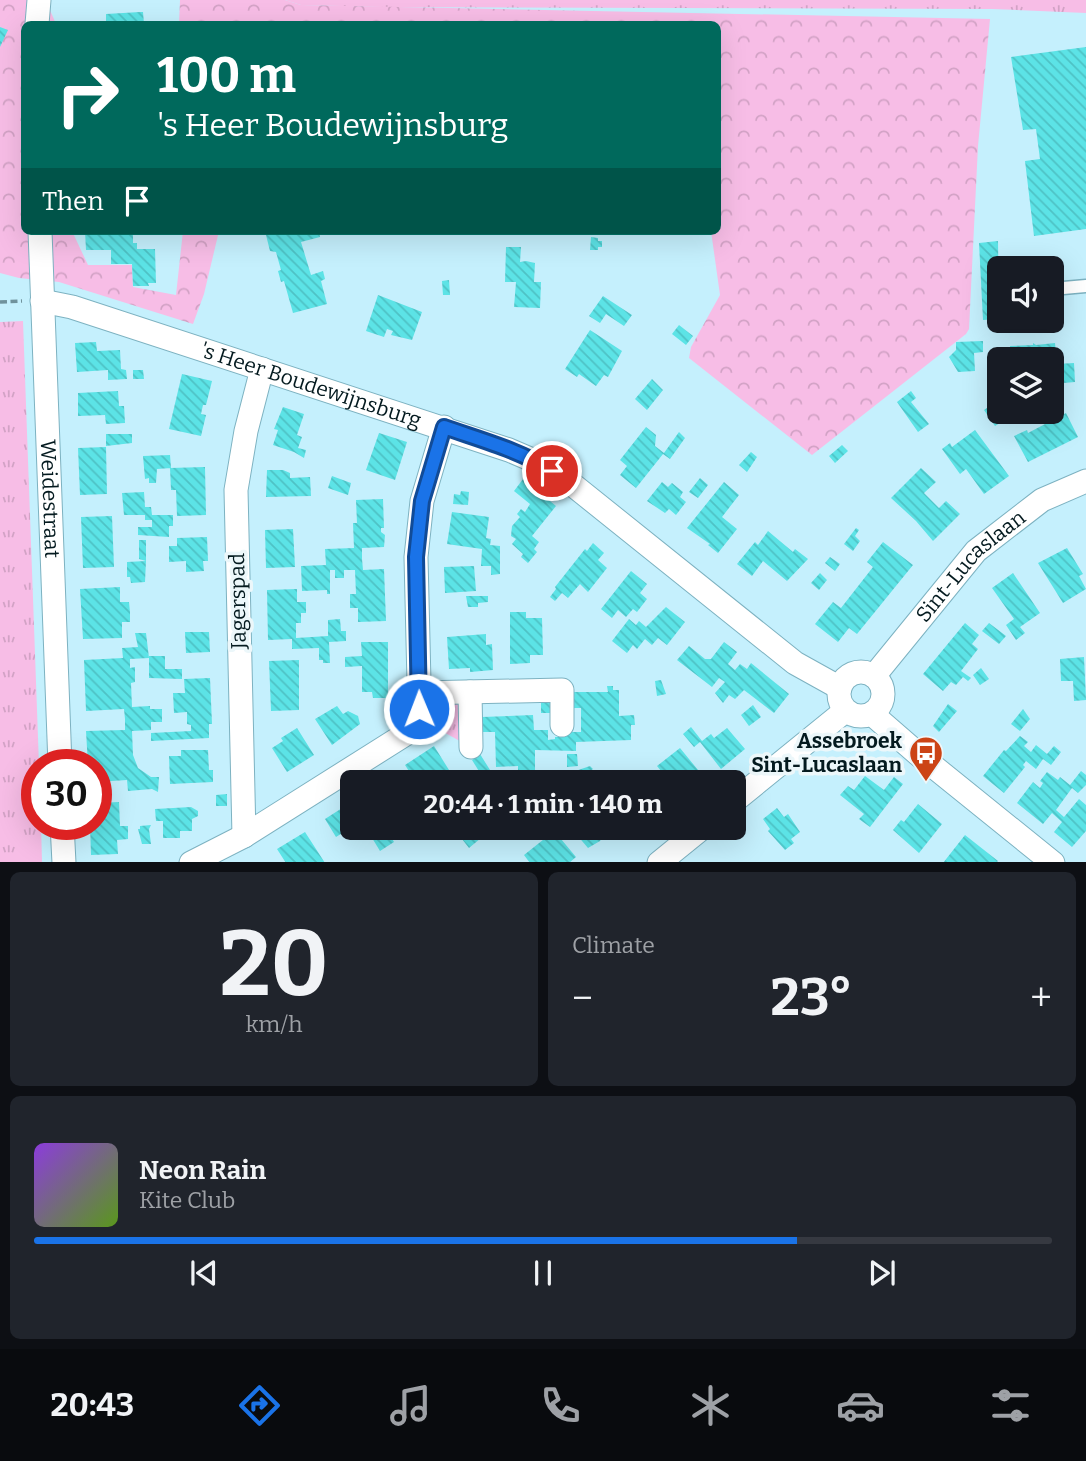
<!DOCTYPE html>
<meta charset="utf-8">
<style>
:root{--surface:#171b24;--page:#20242c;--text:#f1f3f6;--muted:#9ea1a6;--line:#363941;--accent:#1a73e8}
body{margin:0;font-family:Bitter,serif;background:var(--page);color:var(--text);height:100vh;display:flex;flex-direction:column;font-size:26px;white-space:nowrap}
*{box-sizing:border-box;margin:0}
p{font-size:23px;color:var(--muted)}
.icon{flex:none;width:38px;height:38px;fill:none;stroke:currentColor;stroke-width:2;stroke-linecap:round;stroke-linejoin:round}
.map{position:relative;height:862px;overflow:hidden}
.panel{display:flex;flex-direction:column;gap:10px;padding:10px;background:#0d0f14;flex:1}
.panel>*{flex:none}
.guide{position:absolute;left:21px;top:21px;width:700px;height:214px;border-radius:10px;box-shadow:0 7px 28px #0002;background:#00695c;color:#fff;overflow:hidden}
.fabs{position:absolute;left:987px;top:256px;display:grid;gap:14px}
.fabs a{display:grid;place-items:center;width:77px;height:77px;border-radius:10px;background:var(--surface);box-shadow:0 7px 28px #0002;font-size:35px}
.speed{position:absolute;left:21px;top:749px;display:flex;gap:14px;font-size:35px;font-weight:700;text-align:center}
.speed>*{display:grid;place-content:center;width:91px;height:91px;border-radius:50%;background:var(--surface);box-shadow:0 7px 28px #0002;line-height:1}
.speed .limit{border:10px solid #d22;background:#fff;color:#111}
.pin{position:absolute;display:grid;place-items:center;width:60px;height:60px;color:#fff;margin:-30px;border:4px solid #fff;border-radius:50%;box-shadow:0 2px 7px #0007}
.me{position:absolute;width:77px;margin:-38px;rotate:359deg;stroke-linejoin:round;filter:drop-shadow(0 0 5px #0008)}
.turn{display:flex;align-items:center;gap:24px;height:147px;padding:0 21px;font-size:32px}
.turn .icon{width:91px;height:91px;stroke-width:2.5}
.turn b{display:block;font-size:49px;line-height:60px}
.then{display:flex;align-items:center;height:66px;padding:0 21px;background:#0003;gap:14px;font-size:26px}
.big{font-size:52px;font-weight:700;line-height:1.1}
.panel .card{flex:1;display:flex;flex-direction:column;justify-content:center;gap:10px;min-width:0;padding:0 24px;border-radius:10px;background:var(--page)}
.panel .dial{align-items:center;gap:0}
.dial b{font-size:91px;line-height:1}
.song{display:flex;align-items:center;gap:21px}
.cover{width:84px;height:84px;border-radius:10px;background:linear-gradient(135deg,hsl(270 70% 55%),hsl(90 70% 35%))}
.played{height:7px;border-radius:4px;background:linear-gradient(90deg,var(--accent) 75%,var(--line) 75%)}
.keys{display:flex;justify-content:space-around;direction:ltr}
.heat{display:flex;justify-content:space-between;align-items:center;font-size:38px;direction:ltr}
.panel .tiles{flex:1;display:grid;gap:10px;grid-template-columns:1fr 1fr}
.card:last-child{grid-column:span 2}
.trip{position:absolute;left:340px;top:770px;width:406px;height:70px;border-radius:10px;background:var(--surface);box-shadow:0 7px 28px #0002;font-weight:700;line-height:70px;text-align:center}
.menu{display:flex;height:112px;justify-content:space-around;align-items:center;background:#090b0e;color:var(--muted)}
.menu .icon{width:49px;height:49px}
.menu .active{color:var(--accent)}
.menu b{font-size:32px;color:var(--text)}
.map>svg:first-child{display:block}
</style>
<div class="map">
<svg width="1086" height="863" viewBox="0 0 1086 863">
<defs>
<pattern id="grass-tufts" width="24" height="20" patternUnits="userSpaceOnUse" patternTransform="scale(1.75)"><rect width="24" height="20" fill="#f7bde6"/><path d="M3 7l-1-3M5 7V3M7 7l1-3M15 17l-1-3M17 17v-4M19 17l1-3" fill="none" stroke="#d2a2c5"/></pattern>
<pattern id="forest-crowns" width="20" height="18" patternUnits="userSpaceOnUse" patternTransform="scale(1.75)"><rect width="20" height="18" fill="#f7bde6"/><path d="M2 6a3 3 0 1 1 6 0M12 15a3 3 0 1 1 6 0" fill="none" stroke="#d2a2c5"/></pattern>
<pattern id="building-back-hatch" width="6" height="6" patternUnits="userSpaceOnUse" patternTransform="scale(1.75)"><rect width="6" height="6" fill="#5ce3e6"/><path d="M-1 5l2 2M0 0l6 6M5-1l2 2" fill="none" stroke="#4ec2c5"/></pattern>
</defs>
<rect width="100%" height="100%" fill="#c5f0fd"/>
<path fill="url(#grass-tufts)" d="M285 0H1086V13L992 9 380 7 301 5Z
M23 321 39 765H37V824H41L42 862 0 863V322Z
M461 700 465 744 431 725 430 701Z"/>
<path fill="url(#forest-crowns)" d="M0 0H30L50 10 56 24H24V231H72L88 265H132L133 287 176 295 183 231H219L204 294 193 324 59 282 19 278 0 273Z
M180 0H285L301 5 990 19 978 146 969 329 966 334 812 455 689 358 691 347 720 295 711 231H718V24H179Z"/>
<path fill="url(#building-back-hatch)" d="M140 12H143L144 24H106V14Z
M0 27 8 30 0 47Z
M1086 47V229L1034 236 1025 161 1040 159 1036 129 1023 130 1011 57Z
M85 231 133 233V243H137V249H155L156 283H148L149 286H133L132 264H111V250H86Z
M319 231 320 237 301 242 311 275 323 271 325 279 321 281 327 304 293 313 284 281 281 282 278 271 281 270 276 252 270 251 266 235 270 231Z
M591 237 598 238V241H602V247H598V250H590Z
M998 241 999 319 983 320 979 243Z
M506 247H521L520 262 526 261 535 263 534 282H541L540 308 514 307 516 282H505Z
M449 280 450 295H443L442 281Z
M378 295 422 312 412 340 391 335 393 331 387 329 384 337 366 331Z
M603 296 632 315 624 326 606 314 600 323 589 316Z
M679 325 693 336 686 345 672 334Z
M590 330 622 351 608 377 604 375 596 386 579 374 577 377 565 369Z
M983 341V352L974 353 975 371 958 372 949 357 956 350V342Z
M96 342 97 351 120 350 121 369 126 370 127 379 108 380V370L77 372 75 343Z
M1033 343 1036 345 1055 343 1057 364 1074 363 1075 382 1052 384V359H1011L1010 346 1033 345Z
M133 370H143L144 379H133Z
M182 374 212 381 206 405H203L201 414 206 415 201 436 169 429Z
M652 379 663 390 647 410 635 399Z
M118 391 119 406H124L125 423 106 424 105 415 78 416V393Z
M911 391 916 398 911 402 929 424 918 432 897 402Z
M997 401 999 411H1003L1008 418 995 426 984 410Z
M283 407 304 414 297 435 302 437 298 448 306 450 304 458 294 452 273 445 278 430 274 429Z
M1066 413 1078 437 1028 462 1014 436 1027 430 1028 433Z
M646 427 656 435 655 446 664 453 679 432 685 438 670 459 663 454 636 488 620 475 627 466 620 460Z
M975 430 1009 476 984 494 966 469 960 474 942 449 950 443 952 447Z
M379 433 407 442 395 480 366 470Z
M106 434H132V443L106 446Z
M842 445 848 451 835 463 829 456Z
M106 447 107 494 80 495 78 448Z
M751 452 757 457 747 472 739 465Z
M170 455 171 468 157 469 156 483H149V478L145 479 143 456Z
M205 467 206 515 177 516 176 490H171L170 468Z
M921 468 936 482 924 493 939 508 946 501 960 514 933 541 916 521 891 498Z
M267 470H283L290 473V478L310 477 311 496 266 497Z
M332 476 351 483 348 495 328 488Z
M700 478 708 485 698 498 689 492Z
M523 479 556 506 532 536 539 542 534 549 537 552 528 563 521 557 523 554 512 544 516 539 511 536 512 526 520 517 517 514 521 509 525 512 530 504 514 491Z
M662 482 668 487 672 483 683 492 680 497 686 502 676 515 669 509 665 513 647 501Z
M724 482 739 495 722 517 737 529 718 553 708 545 710 544 687 528Z
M461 491 469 492 468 505 453 504 454 494 460 495Z
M144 492 145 507H151L152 515H173V526H169V537L138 535V527H152V520H145V515H124L122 493Z
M383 499 384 528H381V532L385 535 384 547 362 548V559L363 570 384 569 386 621 358 622V608H350V594H356L355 570H344V578H335V570H330V594H327V590L302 591 301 566 326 565 325 549 354 548 353 523H357L356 500Z
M452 512 489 517 486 538 491 539 490 545 500 546V574L491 575V566H481L482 549 447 544Z
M112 516 114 567 83 568 81 517Z
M856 528 859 530 855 536 860 541 853 551 844 544Z
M293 529 295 567 266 568 265 530Z
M768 531 793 552 795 549 808 559 787 581 763 561 752 576 737 564 755 542 758 545Z
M207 537 208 561H203L204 571 186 572V561L169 562V546H177V538Z
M139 540H146V561L139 559Z
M883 542 913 565 857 634 849 628 838 642 815 624 833 602 841 608 873 567 867 562Z
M593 543 604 553 598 560 607 568 588 592 580 584 568 598 562 593 555 601 550 597 556 589 555 587 585 549 587 551Z
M1067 548 1083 574 1079 576 1086 589 1063 603 1038 563Z
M830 557 840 564 835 571 825 563Z
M146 561 145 582 131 583 130 577H127V562Z
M474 566 476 591 445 593 444 567Z
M631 571 647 584 640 593 647 599 637 612 633 609 626 617 618 610 612 618 601 609Z
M820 573 827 580 819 590 811 583Z
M1013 573 1040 613 1020 627 1025 633 1016 640 1006 625 1014 619 992 588Z
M120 587V602H129L130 612V622H122V638L83 639 80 589Z
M297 589V602H306V613H301V623H296V638L328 636V620L340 619 341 631H346V641L329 642 330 663H323V660H319V648L292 649V639L268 640 267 590Z
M466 596H488V602L478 603V607H468Z
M666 607 685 622 667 645 658 638 652 645 645 639 637 649 633 645 627 653 612 641 629 619 636 625 639 621 646 627Z
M510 612H526V618H542L543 655H530V663L510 664Z
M965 623 979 635 972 644 978 649 961 671 971 678 968 681 963 677 956 685 951 682 943 691 923 674Z
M989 623 1006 636 999 644 982 631Z
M185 632H209L210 652 186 653Z
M135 633H146L149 658V656H165V669H182V679L149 678V658L130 659V668L135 667V682L131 683 132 707 150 706V709H162V722H151V730L132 731 133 755 138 768 151 777H159L158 792 152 789 128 791 127 780 96 782V765H88L86 731 125 730V719L124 709 86 711 84 660 123 658 122 648 138 647Z
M486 634V645L492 644 493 670 470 672V668L449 669 447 637Z
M361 642H388V698H373L372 692H362V666L345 667V657L362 656Z
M724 642 737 652 728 664 735 670 740 664 747 669 751 663 789 694 774 713 744 690 735 699 729 695 723 703 715 693 725 682 719 678 712 687 677 660 689 646 705 659H711Z
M1084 657 1086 700 1074 701 1073 681H1061L1060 659Z
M299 660V710L271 711 269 661Z
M981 668 989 679 980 685 973 675Z
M210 678 212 724H209V738L151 741V733L191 731V725L187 724V712L174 713 173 693H185L184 679Z
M661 680 666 694 657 696 655 681Z
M607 686H613V690H619V716L634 715 635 725H631V740L576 742V751L535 750V777H518V766L496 767 495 732H483L482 717 533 715 534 730H548V740L555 739V737H564V732H581V708H572V692H608Z
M541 701H551V713H541Z
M948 704 957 711 939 732 933 726Z
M753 705 761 717 749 726 741 715Z
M337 706 343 714 348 711 358 716 360 724 332 745 315 719Z
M1023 709 1030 719 1020 731 1011 724Z
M691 727 702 741 711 734 714 738 727 728 745 749 721 769 700 742 694 747 683 734Z
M297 728 314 755 287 772 272 748 283 741 281 738Z
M1020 736 1028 742 1024 746 1031 752 1036 745 1047 754 1054 746 1061 752 1051 765 1043 759 1036 769 1026 761 1023 765 1025 767 1004 793 983 776 1004 750 1006 751Z
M434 746 449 770 431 782H416L405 765Z
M680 748 707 781 705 782H670L657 766Z
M181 750H208L209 770H213V782L170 784 169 756H181Z
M480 754 490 770 482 776 472 760Z
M567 754H577L578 766 567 767Z
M590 766 593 769 584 775 590 782H562L558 777Z
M1081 771 1086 775V785L1078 793 1072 788 1056 810 1064 817 1079 799 1086 805V831L1072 847 1054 832 1062 822 1052 813 1043 824 1017 803 1033 782 1040 788 1043 783 1040 781 1047 772 1058 780 1060 777 1070 785Z
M397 774 402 782H383Z
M610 774 616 781 600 782Z
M865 776 884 790 894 777 903 784 870 827 859 819 864 814 840 795 848 786 854 790Z
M227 794V806H216V795Z
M119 802 120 826H128V839L117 840 118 854 91 855 90 824H96V803Z
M350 803 352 827 336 837 325 819Z
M918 804 942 824 919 853 893 830 901 820 904 822Z
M191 807 198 811V816L192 819V831H180V838H163V821H156L155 809Z
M777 808 784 817 788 814 800 832 791 839 794 843 785 850 768 831 770 829 763 819Z
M151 825 149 829 151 844H142L138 829H140V826Z
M366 828H402L390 835 394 842 380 851Z
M458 828 467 829 493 828 469 848 455 830Z
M558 828 565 836 561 839 576 857 569 863H530L524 855Z
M571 828H596L603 836 600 841 588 848Z
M625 828H639L631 835Z
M305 832 325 863H286L277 849Z
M965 835 998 861 996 863H943Z"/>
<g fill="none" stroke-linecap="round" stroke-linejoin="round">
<g stroke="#7db2c1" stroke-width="15">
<path id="lane" d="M1052 289 1086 286"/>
</g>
<g stroke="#7db2c1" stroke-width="25">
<g id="street">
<path d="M37 24 39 0"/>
<path id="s1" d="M40 231 60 765"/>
<path id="s2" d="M42 301 72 307 509 450 537 462 568 481 795 663 840 688"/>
<circle cx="861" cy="694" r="22"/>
<path id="s3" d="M874 676 976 551 1042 500 1086 481"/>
<path d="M470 692 471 747"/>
<path d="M419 693 562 690V725"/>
<path d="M872 714 918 754 1053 863"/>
<path d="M733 802 845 711"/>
<path d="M62 824 64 863"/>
<path d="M244 836 236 490 246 431 262 369"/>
<path d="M191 863 244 836 420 725 416 557 422 501 444 427"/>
<path d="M659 863 702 828"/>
</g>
</g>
<path stroke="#70929c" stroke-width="3.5" stroke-dasharray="7 3.5" stroke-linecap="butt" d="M0 302 22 301"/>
<use href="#lane" stroke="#fff" stroke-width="12"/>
<use href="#street" stroke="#fff" stroke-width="23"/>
</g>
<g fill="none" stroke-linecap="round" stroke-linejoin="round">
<g stroke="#114b97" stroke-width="18">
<path id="route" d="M419 709 416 557 422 501 444 427C481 440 519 450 552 471"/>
</g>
<use href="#route" stroke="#1a73e8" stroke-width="12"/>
</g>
<defs>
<g id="bus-pin" transform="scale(1.75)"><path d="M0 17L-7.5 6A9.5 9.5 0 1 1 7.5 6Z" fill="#cc4415" stroke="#ecf7fa"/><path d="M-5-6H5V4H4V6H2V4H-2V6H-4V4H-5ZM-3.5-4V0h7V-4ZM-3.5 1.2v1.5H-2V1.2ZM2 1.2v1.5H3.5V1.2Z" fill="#fff"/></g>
</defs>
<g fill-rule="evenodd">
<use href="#bus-pin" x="926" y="753"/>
</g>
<g text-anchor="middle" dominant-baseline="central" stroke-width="7" stroke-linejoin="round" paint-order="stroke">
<g font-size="21" fill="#041a1f" stroke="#ecf7fa">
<text stroke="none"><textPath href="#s2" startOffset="282">'s Heer Boudewijnsburg</textPath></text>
<text stroke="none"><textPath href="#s1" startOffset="268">Weidestraat</textPath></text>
<text stroke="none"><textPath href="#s3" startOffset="147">Sint-Lucaslaan</textPath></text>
<text transform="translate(238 601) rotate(-91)">Jagerspad</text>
</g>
<g font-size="21" font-weight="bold" fill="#041a1f" stroke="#ecf7fa" text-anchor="end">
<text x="902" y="741">Assebroek<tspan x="902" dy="24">Sint-Lucaslaan</tspan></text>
</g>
</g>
</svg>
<div class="fabs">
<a><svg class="icon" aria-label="sound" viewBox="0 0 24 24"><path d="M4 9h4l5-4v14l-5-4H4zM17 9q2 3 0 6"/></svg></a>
<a><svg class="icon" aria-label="layers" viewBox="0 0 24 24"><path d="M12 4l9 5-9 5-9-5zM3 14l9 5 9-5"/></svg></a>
</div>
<div class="speed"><div class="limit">30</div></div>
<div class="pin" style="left:552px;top:471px;background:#d93025"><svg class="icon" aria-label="arrive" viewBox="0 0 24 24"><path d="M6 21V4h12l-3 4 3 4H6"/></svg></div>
<svg class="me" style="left:419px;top:709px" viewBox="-20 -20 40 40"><circle r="17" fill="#1a73e8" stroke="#fff" stroke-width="3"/><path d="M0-11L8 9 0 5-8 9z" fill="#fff"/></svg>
<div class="trip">20:44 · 1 min · 140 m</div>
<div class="guide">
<div class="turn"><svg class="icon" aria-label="right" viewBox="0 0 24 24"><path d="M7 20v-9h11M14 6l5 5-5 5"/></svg><div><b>100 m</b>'s Heer Boudewijnsburg</div></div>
<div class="then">Then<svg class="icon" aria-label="arrive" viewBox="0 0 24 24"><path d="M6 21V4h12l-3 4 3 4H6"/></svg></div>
</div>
</div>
<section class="panel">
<div class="tiles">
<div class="card dial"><b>20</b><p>km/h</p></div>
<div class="card"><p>Climate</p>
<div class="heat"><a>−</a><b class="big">23°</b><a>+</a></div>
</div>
<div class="card">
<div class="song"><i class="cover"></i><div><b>Neon Rain</b><p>Kite Club</p></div></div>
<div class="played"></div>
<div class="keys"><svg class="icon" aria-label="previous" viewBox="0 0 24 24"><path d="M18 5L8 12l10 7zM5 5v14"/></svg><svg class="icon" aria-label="pause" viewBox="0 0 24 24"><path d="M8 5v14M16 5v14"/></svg><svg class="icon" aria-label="next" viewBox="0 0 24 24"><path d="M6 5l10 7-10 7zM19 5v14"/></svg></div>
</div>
</div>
</section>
<nav class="menu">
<b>20:43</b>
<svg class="icon active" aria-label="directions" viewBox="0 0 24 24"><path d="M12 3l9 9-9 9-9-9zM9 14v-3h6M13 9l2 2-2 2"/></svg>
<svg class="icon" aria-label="music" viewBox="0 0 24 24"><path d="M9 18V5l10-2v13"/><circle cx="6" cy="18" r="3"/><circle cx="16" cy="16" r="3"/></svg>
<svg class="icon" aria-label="phone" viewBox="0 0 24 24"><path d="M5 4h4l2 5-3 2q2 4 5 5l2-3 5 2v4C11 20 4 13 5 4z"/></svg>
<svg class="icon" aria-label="climate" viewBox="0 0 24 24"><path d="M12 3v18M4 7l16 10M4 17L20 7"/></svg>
<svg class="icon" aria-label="car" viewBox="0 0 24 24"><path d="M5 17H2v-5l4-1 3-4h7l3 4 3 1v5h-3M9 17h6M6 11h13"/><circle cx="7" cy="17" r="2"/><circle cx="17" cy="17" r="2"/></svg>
<svg class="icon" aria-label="filters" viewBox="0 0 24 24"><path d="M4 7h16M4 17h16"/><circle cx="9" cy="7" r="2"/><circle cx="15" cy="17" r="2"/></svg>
</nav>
